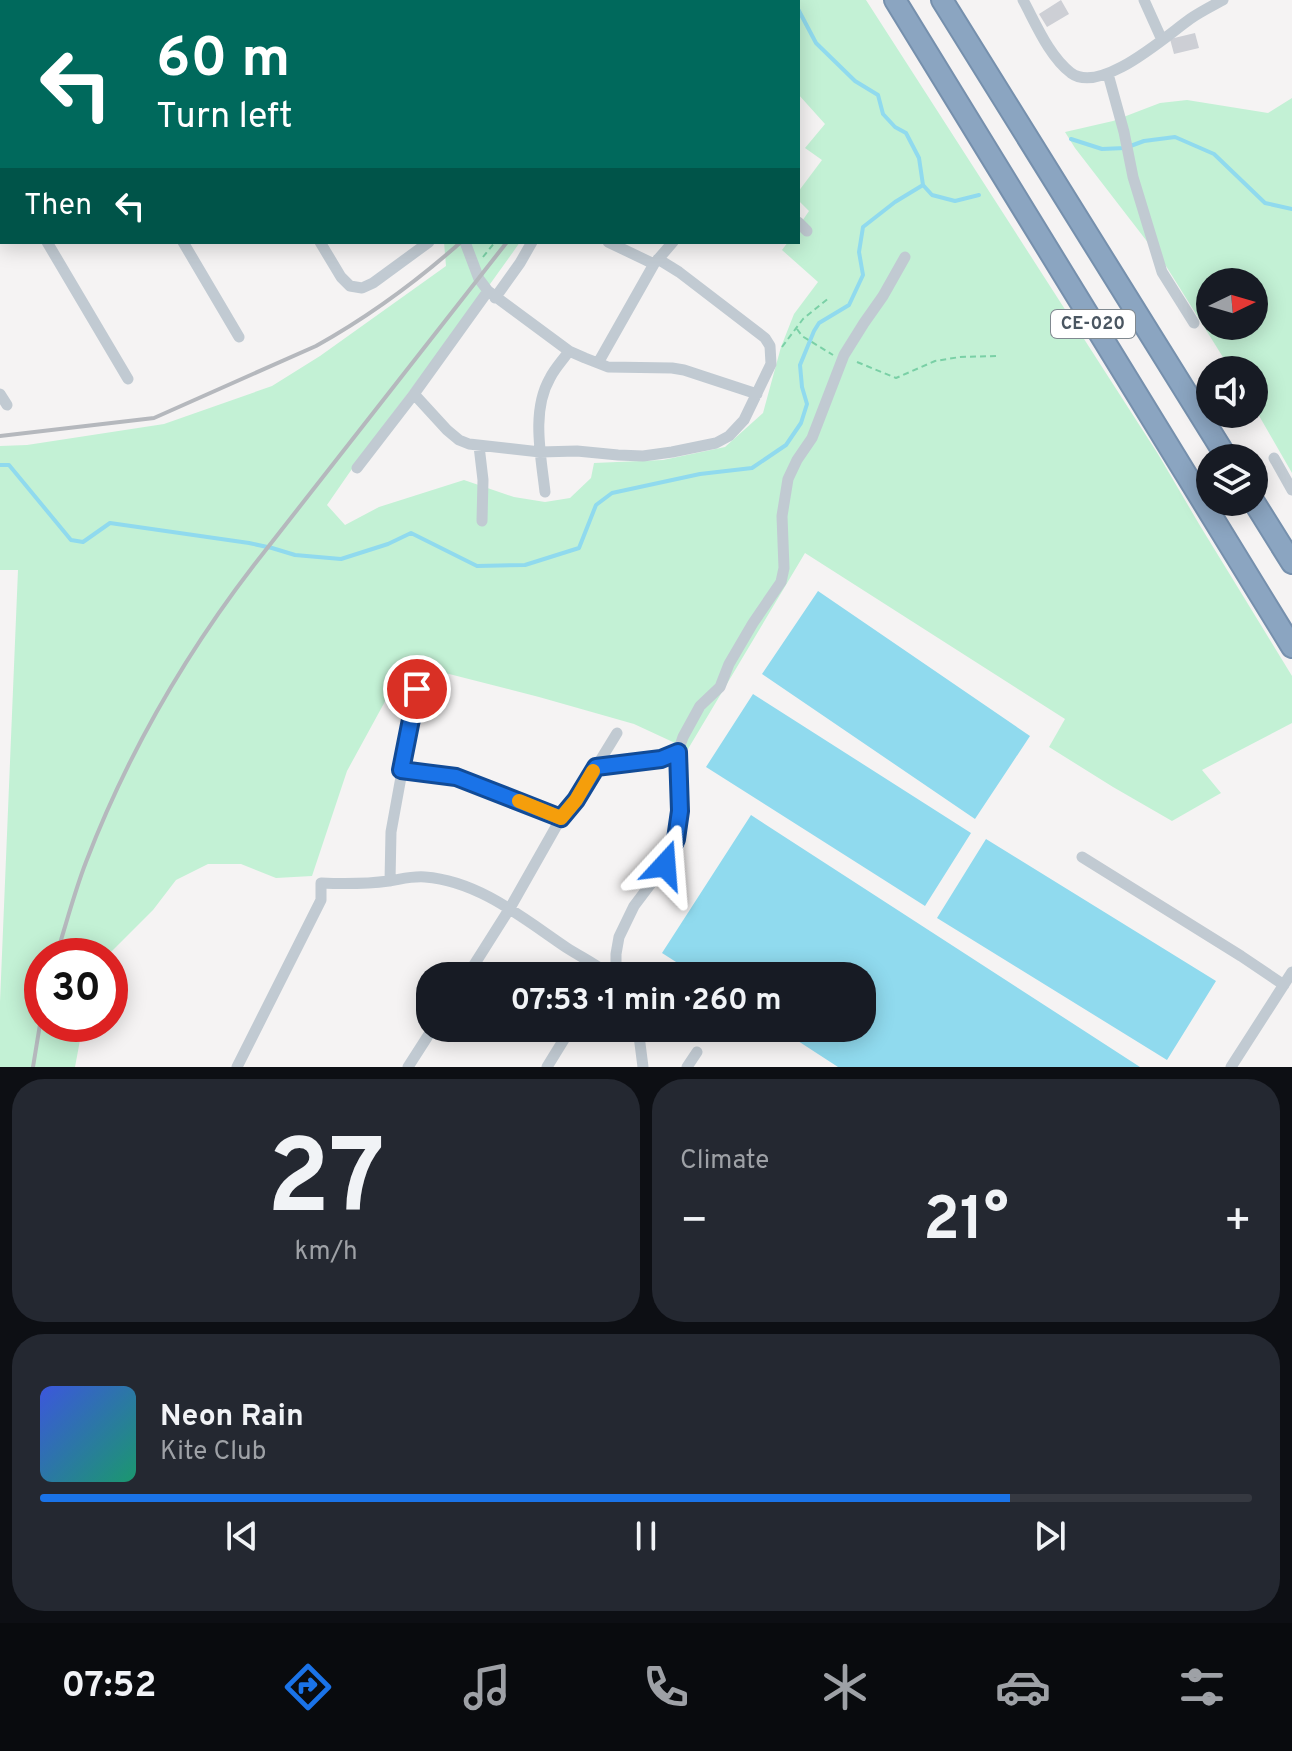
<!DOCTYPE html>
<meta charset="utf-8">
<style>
:root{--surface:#171b24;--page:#242831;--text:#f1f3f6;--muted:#9ea1a6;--line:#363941;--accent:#1a73e8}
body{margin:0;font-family:Overpass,sans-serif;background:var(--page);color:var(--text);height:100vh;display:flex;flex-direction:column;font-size:30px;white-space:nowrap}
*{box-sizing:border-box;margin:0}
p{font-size:26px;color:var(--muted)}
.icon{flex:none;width:44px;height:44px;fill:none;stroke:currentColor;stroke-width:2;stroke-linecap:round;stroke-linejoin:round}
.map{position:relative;height:1067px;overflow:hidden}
.drawer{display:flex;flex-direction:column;gap:12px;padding:12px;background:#0d0f14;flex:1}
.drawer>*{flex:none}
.guide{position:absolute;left:0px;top:0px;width:800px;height:244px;box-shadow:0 4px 20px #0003;background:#00695c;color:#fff;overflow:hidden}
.needle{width:52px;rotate:85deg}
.tools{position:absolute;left:1196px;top:268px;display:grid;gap:16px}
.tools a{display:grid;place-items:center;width:72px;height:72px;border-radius:50%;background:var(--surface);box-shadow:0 4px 20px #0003;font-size:40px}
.speed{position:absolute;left:24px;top:938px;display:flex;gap:16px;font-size:40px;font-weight:700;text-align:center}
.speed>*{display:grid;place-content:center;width:104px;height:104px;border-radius:50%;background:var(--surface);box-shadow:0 4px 20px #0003;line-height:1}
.speed .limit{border:12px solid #d22;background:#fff;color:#111}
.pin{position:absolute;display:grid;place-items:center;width:68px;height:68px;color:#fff;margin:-34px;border:4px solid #fff;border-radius:50%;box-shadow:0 2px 8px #0007}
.me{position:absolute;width:88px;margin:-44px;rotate:19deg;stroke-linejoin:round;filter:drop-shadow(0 0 6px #0008)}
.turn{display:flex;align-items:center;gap:28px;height:168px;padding:0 24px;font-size:36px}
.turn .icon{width:104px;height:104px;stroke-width:2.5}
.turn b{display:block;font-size:56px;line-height:68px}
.then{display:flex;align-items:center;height:76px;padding:0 24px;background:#0003;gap:16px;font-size:30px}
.big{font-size:60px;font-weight:700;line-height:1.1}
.drawer .card{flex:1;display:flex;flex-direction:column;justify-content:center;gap:12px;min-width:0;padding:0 28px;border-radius:32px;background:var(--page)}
.drawer .dial{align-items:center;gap:0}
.dial b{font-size:104px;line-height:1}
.song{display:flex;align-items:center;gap:24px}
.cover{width:96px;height:96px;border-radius:12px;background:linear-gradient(135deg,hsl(230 70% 55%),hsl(160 70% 35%))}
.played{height:8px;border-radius:4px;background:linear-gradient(90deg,var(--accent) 80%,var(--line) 80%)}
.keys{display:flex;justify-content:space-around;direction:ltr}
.heat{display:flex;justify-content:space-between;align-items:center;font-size:44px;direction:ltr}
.drawer .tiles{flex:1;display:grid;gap:12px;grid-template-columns:1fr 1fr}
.card:last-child{grid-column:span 2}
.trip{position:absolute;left:416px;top:962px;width:460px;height:80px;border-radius:32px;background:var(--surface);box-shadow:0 4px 20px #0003;font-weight:700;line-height:80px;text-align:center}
.menu{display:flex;height:128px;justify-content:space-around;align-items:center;background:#090b0e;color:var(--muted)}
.menu .icon{width:56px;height:56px}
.menu .current{color:var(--accent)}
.menu b{font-size:36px;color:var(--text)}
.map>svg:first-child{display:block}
</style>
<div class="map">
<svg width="1292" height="1067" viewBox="0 0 1292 1067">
<rect width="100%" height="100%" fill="#f5f3f3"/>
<path fill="#c3f1d5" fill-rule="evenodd" d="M650 0H866L1158 454 1199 524 1292 676V723L1202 770 1221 793 1172 821 1113 787 1049 747 1065 719 805 553 688 749 634 724 539 697 406 663 347 771 312 876 276 878 241 864H208L176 880 153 910 107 956H42V1024H83L75 1067H0V1002L18 570H0V446L27 445 164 424 272 386 320 356 446 266 444 242H520C458 332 388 415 327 505L345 525 379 507 464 480 514 497 545 502 570 498 591 478 594 463 663 460 725 447 763 413 781 347 794 314 818 282 782 250 788 242H798V227L809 211 798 200V192L822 160 805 148 825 124 798 94V2H649Z
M1292 98V473L1254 407V370H1231L1166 266 1075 148 1065 132 1113 121 1160 103 1187 100 1268 113ZM1210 282H1254V326H1210Z"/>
<path fill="#90daee" d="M818 591 1030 736 975 819 762 674Z
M753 694 971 833 925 906 706 767Z
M751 815 1140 1067H838L778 1028H862V976H698L662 953Z
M986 839 1216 981 1167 1060 937 918Z"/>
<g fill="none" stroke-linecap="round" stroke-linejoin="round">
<path stroke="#90daee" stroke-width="4" d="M575 0 576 2
M792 0 793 2
M610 2 612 0
M798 9 816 43 855 81 878 95 883 114 895 127 906 133 919 158 923 185 932 195 955 201 979 195
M1071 139 1102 149 1125 148 1144 141 1175 137 1214 154 1265 203 1292 209
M0 465H9L71 540 83 542 110 523 249 543 272 548 295 555 341 559 388 544 411 533 477 566 525 565 579 548 596 505 612 493 700 474 752 468 786 445 801 423 807 404 802 387 800 365 814 331 819 323 849 305 863 275 859 252 863 227 895 202 923 185"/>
</g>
<path fill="#cdcfd5" d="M1061 0 1069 14 1047 27 1039 14Z
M1195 33 1199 48 1174 54 1170 39Z"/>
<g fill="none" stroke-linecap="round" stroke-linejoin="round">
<g stroke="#7690ad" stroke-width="24">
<path id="highway" d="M895 0 1292 647
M942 0 1227 458
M1254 502 1292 563"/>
</g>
<path stroke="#7ad0a6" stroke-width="2" stroke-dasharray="6 4" stroke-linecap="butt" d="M676 2 677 0
M483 257 495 242
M797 329 802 336 833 355
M782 347 803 319 830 297
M857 362 896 378 935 361 960 357 996 356
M1254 481 1258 487"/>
<path stroke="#c1cad2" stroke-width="11" d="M42 0 43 2
M177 0 178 2
M318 0 319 2
M451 0 452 2
M1023 0C1036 24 1049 56 1071 73 1101 95 1166 36 1190 19 1200 12 1212 6 1223 0
M1144 0 1162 40
M1108 74 1124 132 1133 177 1162 272 1194 323
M0 163 2 166
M798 222 807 231
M47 242 128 379
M183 242 239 337
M320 242 341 277 350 286 362 288 373 283 429 242
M465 242 479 279 488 291 569 351 585 358 608 367 672 368 684 370 757 394
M608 242 654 264
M495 298 520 263 532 242
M598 363 654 264 673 242
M0 394 7 405
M414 394 447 430 459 440 469 444 540 452 577 451 618 455 643 456 672 452 716 443 729 436 744 420 771 364 770 346 765 338 679 272 658 259
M479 446 483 480 482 521
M1274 458 1292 490
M357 468 414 394 488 291
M545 492C541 456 531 411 550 378 555 368 563 360 569 351
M596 767 661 759 678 752
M401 770 456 777 561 818
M1082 857 1241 956 1284 985
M390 881 391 832 417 689
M467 976 510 908 561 818 576 800 617 733
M610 976 608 974 616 964V954L619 937 634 906 665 865 676 839 680 811 678 752 683 737 700 706 720 687 729 664 753 623 781 582 784 568 782 516 788 479 797 460 812 438 844 355 864 323 883 296 905 257
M638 1028 643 1067
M237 1067 321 900V883C344 884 366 884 389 881 402 879 412 876 425 877 479 881 524 919 567 948 581 957 596 964 608 974L607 976
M408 1067 433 1028
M547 1067 571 1028
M687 1067 697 1052
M1231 1067 1292 972"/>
<use href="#highway" stroke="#8ba5c1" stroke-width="20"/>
<path stroke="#b5b8bd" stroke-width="4" d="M664 2 666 0
M697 2 699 0
M0 436 154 418 316 346C368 317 416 282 461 242
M56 956C66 925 74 893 86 862 127 755 184 656 254 565L507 242
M33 1067 42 1012"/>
</g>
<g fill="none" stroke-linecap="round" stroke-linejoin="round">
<g stroke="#114b97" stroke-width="20">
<path id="route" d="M417 689 401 770 456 777 561 818 576 800 596 767 661 759 678 752 680 811 676 839 665 865"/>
</g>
<use href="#route" stroke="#1a73e8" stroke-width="14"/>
<path stroke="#f59e0b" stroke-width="14" d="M519 801 561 818 576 800 593 771"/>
</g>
<g text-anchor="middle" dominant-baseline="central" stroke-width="8" stroke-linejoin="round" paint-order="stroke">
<rect fill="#fff" stroke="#808990" stroke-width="2" x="1051" y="310" width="84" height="28" rx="6"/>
<g font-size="18" font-weight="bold" fill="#4a5661">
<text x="1093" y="324">CE-020</text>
</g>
</g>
</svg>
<div class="tools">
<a><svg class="needle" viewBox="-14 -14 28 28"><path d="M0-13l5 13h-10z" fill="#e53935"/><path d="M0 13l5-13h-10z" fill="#9ea1a6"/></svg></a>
<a><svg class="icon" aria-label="sound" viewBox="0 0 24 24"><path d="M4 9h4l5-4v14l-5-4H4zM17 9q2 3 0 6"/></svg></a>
<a><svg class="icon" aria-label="layers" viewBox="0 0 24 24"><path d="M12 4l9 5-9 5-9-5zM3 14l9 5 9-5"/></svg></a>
</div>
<div class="speed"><div class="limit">30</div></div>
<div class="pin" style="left:417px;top:689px;background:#d93025"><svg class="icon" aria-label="arrive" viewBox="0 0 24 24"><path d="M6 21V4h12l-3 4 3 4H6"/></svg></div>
<svg class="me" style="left:665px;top:865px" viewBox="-20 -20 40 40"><path d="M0-17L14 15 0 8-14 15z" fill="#1a73e8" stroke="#fff" stroke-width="4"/></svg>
<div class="trip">07:53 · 1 min · 260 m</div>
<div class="guide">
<div class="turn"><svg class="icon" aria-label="left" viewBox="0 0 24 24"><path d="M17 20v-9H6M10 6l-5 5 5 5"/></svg><div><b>60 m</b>Turn left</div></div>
<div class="then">Then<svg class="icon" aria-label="left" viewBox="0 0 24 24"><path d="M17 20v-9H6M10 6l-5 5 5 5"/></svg></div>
</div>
</div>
<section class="drawer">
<div class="tiles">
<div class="card dial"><b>27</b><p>km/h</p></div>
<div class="card"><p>Climate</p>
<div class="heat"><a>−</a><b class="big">21°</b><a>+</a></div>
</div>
<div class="card">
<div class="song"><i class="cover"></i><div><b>Neon Rain</b><p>Kite Club</p></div></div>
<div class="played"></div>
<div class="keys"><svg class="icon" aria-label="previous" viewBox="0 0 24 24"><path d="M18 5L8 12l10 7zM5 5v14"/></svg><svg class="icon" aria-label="pause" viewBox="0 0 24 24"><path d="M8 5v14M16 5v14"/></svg><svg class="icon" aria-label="next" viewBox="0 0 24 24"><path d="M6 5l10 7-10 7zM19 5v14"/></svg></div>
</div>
</div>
</section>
<nav class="menu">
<b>07:52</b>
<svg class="icon current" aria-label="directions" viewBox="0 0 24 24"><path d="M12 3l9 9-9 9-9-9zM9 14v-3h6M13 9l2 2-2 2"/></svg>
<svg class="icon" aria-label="music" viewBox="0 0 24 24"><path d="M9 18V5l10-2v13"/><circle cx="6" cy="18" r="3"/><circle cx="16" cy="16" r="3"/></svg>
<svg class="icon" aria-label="phone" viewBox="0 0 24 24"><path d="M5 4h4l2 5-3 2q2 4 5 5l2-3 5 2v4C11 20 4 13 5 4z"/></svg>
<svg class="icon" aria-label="climate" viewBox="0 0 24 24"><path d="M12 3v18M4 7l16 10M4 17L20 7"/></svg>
<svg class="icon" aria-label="car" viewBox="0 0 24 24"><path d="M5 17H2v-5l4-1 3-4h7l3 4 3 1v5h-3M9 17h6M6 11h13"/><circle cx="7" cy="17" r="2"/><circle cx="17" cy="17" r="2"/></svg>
<svg class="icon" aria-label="filters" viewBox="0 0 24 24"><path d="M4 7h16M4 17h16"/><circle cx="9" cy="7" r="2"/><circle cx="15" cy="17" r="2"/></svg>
</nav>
